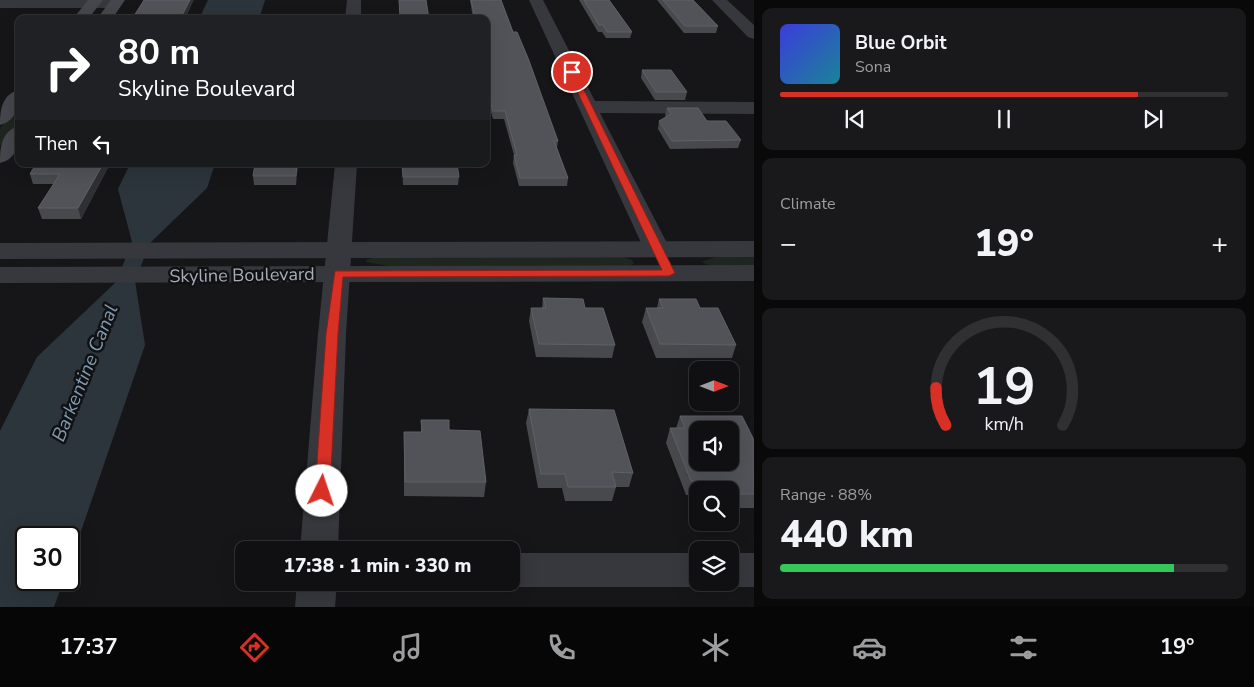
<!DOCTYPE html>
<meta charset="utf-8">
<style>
:root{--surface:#101012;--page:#19191b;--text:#f1f3f6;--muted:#9c9d9f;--line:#303032;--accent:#d93025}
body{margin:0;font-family:"Nunito Sans",sans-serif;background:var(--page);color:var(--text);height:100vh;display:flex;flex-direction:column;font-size:19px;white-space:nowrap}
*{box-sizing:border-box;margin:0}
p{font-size:16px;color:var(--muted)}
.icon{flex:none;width:28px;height:28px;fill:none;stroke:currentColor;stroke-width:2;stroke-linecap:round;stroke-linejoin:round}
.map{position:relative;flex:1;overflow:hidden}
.panel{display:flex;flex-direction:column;gap:8px;padding:8px;background:#09090a;width:500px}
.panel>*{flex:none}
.guide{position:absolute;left:15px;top:15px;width:475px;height:152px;border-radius:10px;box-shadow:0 5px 20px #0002,0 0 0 1px var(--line);background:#202124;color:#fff;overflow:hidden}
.needle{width:32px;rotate:90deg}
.tools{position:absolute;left:689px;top:361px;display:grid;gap:10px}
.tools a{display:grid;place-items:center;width:50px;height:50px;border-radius:10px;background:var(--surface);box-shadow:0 5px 20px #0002,0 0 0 1px var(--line);font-size:25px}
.speed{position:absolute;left:15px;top:526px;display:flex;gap:10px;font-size:25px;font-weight:700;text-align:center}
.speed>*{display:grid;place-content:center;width:65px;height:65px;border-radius:50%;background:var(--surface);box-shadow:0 5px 20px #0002,0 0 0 1px var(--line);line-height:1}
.speed .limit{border:2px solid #111;border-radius:8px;background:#fff;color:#111}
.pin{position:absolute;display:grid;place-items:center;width:42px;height:42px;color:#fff;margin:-21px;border:2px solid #fff;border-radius:50%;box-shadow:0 1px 5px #0007}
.me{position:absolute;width:55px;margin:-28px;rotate:4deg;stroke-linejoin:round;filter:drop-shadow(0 0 4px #0008)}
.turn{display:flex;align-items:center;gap:18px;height:105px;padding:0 20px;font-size:22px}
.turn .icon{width:65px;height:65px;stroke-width:2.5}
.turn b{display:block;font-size:35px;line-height:42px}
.then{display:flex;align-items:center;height:48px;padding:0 20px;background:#0003;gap:10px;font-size:19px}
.big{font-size:38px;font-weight:800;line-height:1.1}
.panel .widget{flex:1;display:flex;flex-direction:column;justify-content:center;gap:8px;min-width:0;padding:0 18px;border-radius:10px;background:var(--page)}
.panel .dial{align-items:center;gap:0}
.dial svg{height:130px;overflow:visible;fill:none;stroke:var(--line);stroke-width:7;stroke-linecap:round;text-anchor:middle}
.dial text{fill:var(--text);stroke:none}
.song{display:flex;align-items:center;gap:15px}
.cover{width:60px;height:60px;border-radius:8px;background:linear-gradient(135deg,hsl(240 70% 55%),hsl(190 70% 35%))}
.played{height:5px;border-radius:2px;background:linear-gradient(90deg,var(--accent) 80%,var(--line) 80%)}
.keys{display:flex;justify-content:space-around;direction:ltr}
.heat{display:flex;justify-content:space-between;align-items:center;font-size:28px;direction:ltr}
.charge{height:8px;border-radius:4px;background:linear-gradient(90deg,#34c759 88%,var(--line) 0)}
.trip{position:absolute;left:235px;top:541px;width:285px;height:50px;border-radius:10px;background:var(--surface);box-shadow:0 5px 20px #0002,0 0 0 1px var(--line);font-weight:800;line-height:50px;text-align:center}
.menu{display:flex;height:80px;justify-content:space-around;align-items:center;background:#060607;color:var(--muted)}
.menu .icon{width:35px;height:35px}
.menu .active{color:var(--accent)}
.menu b{font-size:22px;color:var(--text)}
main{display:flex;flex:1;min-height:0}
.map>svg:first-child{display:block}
</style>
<main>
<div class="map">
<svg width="754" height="607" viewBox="0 0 754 607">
<rect width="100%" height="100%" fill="#161618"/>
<path fill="#1e261f" d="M19 105V124L0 146V128Z
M620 256 632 260 634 264 628 266 393 267 366 262V260L372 258Z
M718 256H754V268L714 267 701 262Z"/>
<path fill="#2c353c" d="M208 0H265L259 19H199Z
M130 164H215L207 188 150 243 135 281 145 345 69 566V538H26V580H64L54 607H0V431L37 357 116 282 132 242 118 189Z"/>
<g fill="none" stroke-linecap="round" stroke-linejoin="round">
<path fill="#37383d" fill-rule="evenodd" d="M0 0H117L122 4 115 8H0Z
M347 0H361V19H345Z
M529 0H543L595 101 754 102V114L600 113 670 249 666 254 657 257 648 254 644 249Z
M712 0H727L754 25V39L748 37Z
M335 164H357L346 334 338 550H300L318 334Z
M511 553H698V582H710L698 587H511L499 582H511Z
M730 553H754V587H730L718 582H730Z
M297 582H337L335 607H295Z"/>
<path fill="#37383d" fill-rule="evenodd" d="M754 241V257L0 259V243Z
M754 265V281L0 283V267Z"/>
<path fill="#45474d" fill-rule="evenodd" d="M88 0H103L88 19H73Z
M111 0H125L112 19H97Z
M19 90C19 104 17 121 0 125 0 110 2 94 19 90Z
M19 126C19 142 18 159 0 163 0 148 1 131 19 126Z"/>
</g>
<path fill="#47494d" d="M470 0H501L513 32 558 141 557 148 568 178 567 186H519L513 163 514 155 504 119H493L486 94V19L473 18Z
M579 0H609L632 32 630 38H606L602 32H598Z
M657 0H693L718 26 716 33H684Z
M642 70 687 92 685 100H655L641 78Z
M667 108 707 121 741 140 738 148 670 149 658 129 659 121 666 117 665 115Z
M110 164 81 219H42L38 208 54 184H33L30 174Z
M298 164 296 185H254L253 176Z
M402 164H462L461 168H457L459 177 458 185H403Z
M543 298 585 308 615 345 612 358 536 357 529 321 531 308H542Z
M659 299 700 308 736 345 732 358H656L642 322 646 308H657Z
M529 409 633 473 629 487H616L612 501H565L562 488H538L526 423Z
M680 416 754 440V508H730V490H698V495H686L666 443 670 428H676Z
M421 420 449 430 486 482 484 497 404 496V432H421Z"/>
<path fill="#2f3033" d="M190 0H194L185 19H180Z
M103 164H110L81 219 78 208Z
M297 164H298L296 185V176Z"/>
<path fill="#525359" stroke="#5f6168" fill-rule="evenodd" d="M144 0H190L180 19H132Z
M399 0H426L429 19H398V17H400Z
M471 0H501L513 32H517L528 58 558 141H554L568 178H520L514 155H517L505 111H493L486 85V19H466V18H475Z
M584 0H609L632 32H607L603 25H599Z
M663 0H693L718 26H685Z
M642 70H671L687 92H656Z
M667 108H698L707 121H726L741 140 672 141 659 121 671 114Z
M36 164H103L78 208H38L60 174H30Z
M255 164H297L296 176H253Z
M402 164H457L459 177H403Z
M543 298 583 299 585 308H603L615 345 539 344 531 308H546Z
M659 299H696L700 308H718L736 345 660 344 646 308H663Z
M529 409 614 410 633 473 612 472 616 487H568L565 474H541Z
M680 416H742L754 440V494H733L728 481H691L670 428H685ZM698 430H730V462H698Z
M421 420H449V430L480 431 486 482H405L404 432H422Z"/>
<path fill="#d93025" stroke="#8d1f18" d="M572 69 575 72 675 273 669 276 343 277 338 334 330 491 327 495H317L315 491 326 334 335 271 662 270 568 72Z"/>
<g text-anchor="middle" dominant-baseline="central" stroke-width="5" stroke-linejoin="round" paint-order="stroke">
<g font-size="18" fill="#a8adb8" stroke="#111113">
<text transform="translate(242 275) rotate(-1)">Skyline Boulevard</text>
</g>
<g font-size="19" font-style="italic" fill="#7f9bb3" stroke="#111113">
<text transform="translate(85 373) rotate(-68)">Barkentine Canal</text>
</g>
</g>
</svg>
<div class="tools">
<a><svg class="needle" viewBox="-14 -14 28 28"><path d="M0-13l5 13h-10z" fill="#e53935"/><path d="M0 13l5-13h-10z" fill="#9c9d9f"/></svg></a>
<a><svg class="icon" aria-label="sound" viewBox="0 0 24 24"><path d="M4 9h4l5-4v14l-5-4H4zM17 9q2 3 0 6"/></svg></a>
<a><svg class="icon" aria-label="search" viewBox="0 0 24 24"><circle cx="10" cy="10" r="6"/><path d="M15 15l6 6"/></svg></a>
<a><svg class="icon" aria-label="layers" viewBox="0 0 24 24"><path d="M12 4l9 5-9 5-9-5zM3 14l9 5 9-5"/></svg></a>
</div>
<div class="speed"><div class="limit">30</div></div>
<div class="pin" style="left:572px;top:72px;background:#d93025"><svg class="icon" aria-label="arrive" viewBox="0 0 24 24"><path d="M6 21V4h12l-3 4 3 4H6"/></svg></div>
<svg class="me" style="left:322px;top:491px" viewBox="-20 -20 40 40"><circle r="19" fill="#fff"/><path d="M0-13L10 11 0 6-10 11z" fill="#d93025"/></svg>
<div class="trip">17:38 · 1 min · 330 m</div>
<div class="guide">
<div class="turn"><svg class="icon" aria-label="right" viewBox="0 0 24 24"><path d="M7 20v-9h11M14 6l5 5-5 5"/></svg><div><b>80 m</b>Skyline Boulevard</div></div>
<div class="then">Then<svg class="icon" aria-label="left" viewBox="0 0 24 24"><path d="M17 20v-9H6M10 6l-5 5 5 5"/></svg></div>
</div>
</div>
<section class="panel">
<div class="widget">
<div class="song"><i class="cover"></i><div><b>Blue Orbit</b><p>Sona</p></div></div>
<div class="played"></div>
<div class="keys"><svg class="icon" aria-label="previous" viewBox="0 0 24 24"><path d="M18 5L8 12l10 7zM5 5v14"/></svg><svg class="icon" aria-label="pause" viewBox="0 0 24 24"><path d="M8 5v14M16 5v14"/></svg><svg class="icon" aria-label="next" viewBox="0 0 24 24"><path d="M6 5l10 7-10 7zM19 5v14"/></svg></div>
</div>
<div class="widget"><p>Climate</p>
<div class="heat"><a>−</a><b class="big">19°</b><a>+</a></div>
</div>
<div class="widget dial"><svg viewBox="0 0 100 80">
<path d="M14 69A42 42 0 1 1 86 69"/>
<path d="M14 69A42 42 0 0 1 8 46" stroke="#d93025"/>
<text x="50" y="56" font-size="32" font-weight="700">19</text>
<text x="50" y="72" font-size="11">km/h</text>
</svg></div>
<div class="widget"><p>Range · 88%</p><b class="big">440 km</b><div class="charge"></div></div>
</section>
</main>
<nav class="menu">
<b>17:37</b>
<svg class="icon active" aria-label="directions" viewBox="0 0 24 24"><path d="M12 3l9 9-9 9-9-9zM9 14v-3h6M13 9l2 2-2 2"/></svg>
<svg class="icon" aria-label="music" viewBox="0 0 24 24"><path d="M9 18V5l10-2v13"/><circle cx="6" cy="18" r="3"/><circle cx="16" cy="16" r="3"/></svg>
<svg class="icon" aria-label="phone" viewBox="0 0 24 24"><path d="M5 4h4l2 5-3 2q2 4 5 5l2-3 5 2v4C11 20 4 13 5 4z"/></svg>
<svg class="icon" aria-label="climate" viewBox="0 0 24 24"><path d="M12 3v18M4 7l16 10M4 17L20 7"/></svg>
<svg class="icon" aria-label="car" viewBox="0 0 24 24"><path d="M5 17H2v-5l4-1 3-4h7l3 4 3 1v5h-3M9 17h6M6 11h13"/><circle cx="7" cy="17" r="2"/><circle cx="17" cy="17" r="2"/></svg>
<svg class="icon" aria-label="filters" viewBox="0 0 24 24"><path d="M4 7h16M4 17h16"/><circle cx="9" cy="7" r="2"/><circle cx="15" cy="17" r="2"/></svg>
<b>19°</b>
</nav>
